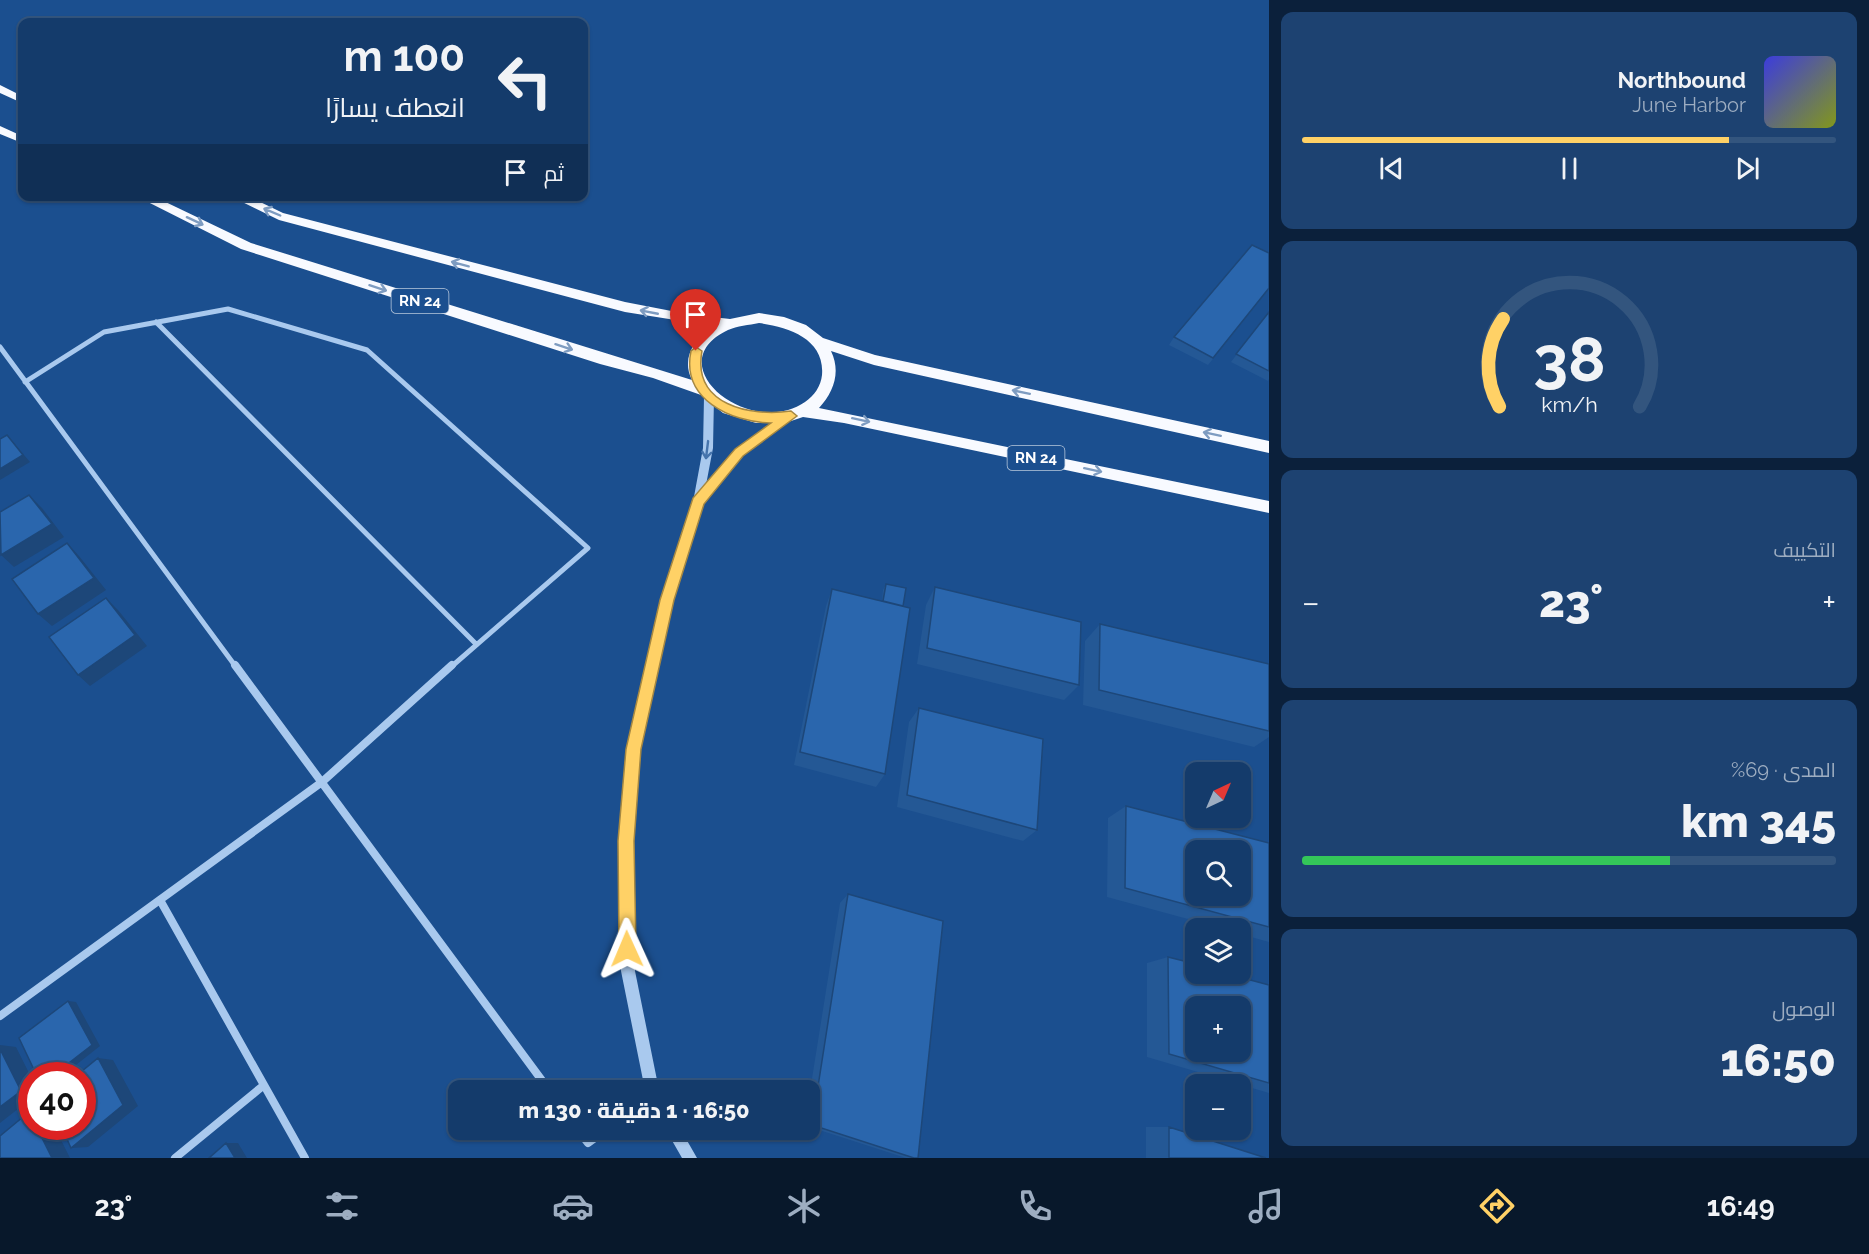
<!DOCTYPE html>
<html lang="ar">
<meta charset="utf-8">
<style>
:root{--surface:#143b6b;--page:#1d4271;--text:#f1f3f6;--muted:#9dadc1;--line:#33557e;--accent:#ffd166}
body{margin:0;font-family:Raleway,Cairo,sans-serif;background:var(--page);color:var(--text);direction:rtl;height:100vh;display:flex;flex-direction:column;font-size:22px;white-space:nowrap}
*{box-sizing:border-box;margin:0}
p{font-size:20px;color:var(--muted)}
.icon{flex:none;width:33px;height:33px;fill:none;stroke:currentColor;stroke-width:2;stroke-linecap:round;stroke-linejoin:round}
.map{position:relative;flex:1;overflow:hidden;direction:ltr}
.side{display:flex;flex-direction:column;gap:12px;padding:12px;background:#0b203b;width:600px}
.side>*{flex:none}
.top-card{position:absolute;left:18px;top:18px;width:570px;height:183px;border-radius:12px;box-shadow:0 2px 4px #0004,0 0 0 2px var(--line);direction:rtl;background:#143b6b;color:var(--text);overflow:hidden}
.needle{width:39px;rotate:44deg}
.tools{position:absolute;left:1185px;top:762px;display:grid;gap:12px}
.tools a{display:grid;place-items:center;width:66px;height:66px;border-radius:12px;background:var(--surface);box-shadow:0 2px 4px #0004,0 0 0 2px var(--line);font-size:30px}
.speed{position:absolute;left:18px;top:1062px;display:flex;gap:12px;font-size:30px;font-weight:700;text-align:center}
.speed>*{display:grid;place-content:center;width:78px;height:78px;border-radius:50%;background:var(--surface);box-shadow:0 2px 4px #0004,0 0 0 2px var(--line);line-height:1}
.speed .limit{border:9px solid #d22;background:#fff;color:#111}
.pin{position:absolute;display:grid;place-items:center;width:51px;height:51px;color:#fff;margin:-62px -26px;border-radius:50% 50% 50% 0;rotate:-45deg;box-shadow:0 0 6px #0007}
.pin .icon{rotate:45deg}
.me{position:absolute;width:66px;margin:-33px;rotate:359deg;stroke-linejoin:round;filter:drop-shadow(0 0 4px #0008)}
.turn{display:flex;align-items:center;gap:21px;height:126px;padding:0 24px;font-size:27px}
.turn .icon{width:78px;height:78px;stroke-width:2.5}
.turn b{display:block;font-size:42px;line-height:51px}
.then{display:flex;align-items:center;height:57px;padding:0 24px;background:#0003;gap:12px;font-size:22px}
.big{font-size:45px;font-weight:800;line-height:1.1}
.side .tile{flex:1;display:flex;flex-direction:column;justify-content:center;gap:9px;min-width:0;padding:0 21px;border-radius:12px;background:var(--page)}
.side .dial{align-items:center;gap:0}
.dial svg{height:156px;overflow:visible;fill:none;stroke:var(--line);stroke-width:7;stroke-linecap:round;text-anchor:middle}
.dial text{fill:var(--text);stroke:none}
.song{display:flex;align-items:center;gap:18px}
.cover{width:72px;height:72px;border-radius:9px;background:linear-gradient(135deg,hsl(240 70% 55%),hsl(70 70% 35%))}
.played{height:6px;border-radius:3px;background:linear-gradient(90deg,var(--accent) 80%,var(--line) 80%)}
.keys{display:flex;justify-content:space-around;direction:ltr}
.heat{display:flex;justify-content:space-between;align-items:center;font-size:33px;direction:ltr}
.charge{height:9px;border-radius:4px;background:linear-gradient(90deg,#34c759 69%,var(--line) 0)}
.trip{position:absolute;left:448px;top:1080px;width:372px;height:60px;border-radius:12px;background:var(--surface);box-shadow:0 2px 4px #0004,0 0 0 2px var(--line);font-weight:800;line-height:60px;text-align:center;direction:rtl}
.tabs{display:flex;height:96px;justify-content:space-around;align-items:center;background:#08182b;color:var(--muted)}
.tabs .icon{width:42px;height:42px}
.tabs .on{color:var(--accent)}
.tabs b{font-size:27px;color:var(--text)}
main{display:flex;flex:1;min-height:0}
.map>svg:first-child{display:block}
</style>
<main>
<section class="side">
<div class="tile">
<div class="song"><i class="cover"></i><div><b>Northbound</b><p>June Harbor</p></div></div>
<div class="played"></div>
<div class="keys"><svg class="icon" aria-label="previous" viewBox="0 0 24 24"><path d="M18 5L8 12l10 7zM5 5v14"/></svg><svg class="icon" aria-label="pause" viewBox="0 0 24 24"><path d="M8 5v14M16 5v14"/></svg><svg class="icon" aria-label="next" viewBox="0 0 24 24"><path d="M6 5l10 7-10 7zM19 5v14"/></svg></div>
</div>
<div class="tile dial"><svg viewBox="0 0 100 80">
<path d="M14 69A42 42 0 1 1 86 69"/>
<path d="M14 69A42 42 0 0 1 16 24" stroke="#ffd166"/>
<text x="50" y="56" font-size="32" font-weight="700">38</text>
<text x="50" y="72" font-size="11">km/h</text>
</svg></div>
<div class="tile"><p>التكييف</p>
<div class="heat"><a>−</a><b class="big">23°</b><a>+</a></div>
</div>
<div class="tile"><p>المدى · 69%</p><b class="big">345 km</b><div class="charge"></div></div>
<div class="tile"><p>الوصول</p><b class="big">16:50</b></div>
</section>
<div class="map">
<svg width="1269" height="1158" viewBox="0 0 1269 1158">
<rect width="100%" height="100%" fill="#1b4f8f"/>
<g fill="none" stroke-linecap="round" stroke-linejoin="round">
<path stroke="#a9c9ee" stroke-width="5" d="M156 322 476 644
M0 347 236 667
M25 382 104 332 228 309 367 350 588 548 451 667"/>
<path stroke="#a9c9ee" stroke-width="8" d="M235 665 549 1090
M160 900 305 1158
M0 1016 322 782 452 665
M578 1130 588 1143 606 1130
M175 1158 264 1085"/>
<path fill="#a9c9ee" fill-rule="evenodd" d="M709 394 714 397 713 448 706 485 736 449 788 413H794L796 416 742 455 703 502 672 600 639 749 632 841 635 971 659 1090H645L621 971 620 841 627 749 662 600 693 502 703 448 704 397Z
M666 1130H681L697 1158H682Z"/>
<path fill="#f8faff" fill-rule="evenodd" d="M0 85 22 96V103L0 93Z
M0 126 22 136V143L0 134Z
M136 196H153L251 243 692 380C681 358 694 339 713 326L625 312 279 220 230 196H248L283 213 625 302 687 314 730 319 759 313 784 317 806 325 823 338 875 355 1269 441V453L874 365 831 351C841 372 834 392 819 408L1269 501V513L844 423 803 417 788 422 756 423 723 413 701 395 653 378 600 364 241 249ZM759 323C789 327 825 339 822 375 821 386 814 396 805 402 749 440 656 364 728 330 737 326 749 325 759 323Z"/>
</g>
<path fill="#245895" d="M1269 289 1208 365 1169 345 1174 337Z
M1269 312V379L1268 381 1231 362Z
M886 584 903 606 885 774 876 787 794 765 826 606 832 589 882 601 883 590Z
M935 587 1079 685 1064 700 917 664 926 605Z
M1100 624 1269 664V737L1254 747 1083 705 1085 641Z
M919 708 1037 830 1023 841 897 807 909 722Z
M1126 806 1269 843V942L1240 934V928H1221L1107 897 1108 818Z
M848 894 918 1158H906L810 1127V1091L840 903Z
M1168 957 1269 985V1093L1147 1057V963Z
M1146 1127H1169L1266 1158H1146Z"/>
<path fill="#1d4779" d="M7 435 30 462 0 480V469Z
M29 495 42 508 64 537 14 567 1 555Z
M67 543 79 556 106 590 52 626 38 614Z
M106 598 118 610 147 646 90 686 78 675Z
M68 1001 76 1002 100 1046 62 1076H52Z
M0 1045 16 1047 32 1079V1098L0 1123Z
M98 1058 113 1060 138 1106 88 1147 71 1148Z
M36 1126H54L70 1158H52Z
M226 1143H238L247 1158H235Z"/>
<path fill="#2a66ad" stroke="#1d4779" stroke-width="1.5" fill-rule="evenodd" d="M1252 245 1269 253V288L1213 358 1174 337Z
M1269 312V371L1236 354Z
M7 435 23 455 0 469V439Z
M29 495 52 524 1 555 0 512Z
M67 543 94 578 38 614 12 579Z
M886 584 906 588 903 606 883 601Z
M935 587 1081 622 1079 685 927 648Z
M832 589 910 608 885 774 800 752Z
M106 598 135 635 78 675 49 637Z
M1100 624 1269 664V731L1099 690Z
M919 708 1043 739 1037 830 907 795Z
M1126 806 1269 843V927L1125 888ZM1196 850H1240V896H1196Z
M848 894 943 921 918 1158H914L812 1125Z
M1168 957 1196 964V974H1228L1269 985V1083L1169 1054ZM1196 1006H1240V1052H1196Z
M68 1001 92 1045 52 1076H37L19 1038Z
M0 1049 21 1091 0 1107Z
M98 1058 123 1105 71 1148 61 1126H82V1076H76Z
M29 1112 32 1116V1126H36L52 1158H0V1136Z
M1169 1127 1266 1158H1169Z
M226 1143 235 1158H209Z"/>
<defs><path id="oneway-shaft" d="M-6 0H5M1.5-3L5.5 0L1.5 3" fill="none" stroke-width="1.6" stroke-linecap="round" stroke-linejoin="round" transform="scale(1.5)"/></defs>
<g stroke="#7e9cc1">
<use href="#oneway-shaft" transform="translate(272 212) rotate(-157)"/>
<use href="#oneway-shaft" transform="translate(195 221) rotate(25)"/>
<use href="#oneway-shaft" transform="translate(460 264) rotate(-165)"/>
<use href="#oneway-shaft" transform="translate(378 288) rotate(18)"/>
<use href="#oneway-shaft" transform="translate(649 312) rotate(-169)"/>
<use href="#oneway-shaft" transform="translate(564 347) rotate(18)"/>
<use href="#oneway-shaft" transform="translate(1021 392) rotate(-168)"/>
<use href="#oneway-shaft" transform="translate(861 420) rotate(12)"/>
<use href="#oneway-shaft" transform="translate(1212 434) rotate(-168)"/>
<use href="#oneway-shaft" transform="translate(1093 470) rotate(12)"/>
</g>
<use stroke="#4674ac" href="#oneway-shaft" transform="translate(707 450) rotate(97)"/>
<path fill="#ffd166" stroke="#a68842" stroke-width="1.5" d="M696 347 702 351C692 405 750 417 791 411L797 416 743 456 704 504 674 600 641 749 634 841 636 949 633 955 627 958 621 955 619 949 618 841 626 749 660 600 693 498 735 449 771 423C730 422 681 399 691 351Z"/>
<g text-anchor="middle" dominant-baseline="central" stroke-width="6" stroke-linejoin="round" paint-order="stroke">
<g fill="#1b4f8f" stroke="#bbcadd" stroke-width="1.5">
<rect x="391.5" y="289" width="57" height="24" rx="4.5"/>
<rect x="1007.5" y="446" width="57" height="24" rx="4.5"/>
</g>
<g font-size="15" font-weight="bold" fill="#fff">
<text x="420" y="301">RN 24</text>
<text x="1036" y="458">RN 24</text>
</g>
</g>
</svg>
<div class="tools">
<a><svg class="needle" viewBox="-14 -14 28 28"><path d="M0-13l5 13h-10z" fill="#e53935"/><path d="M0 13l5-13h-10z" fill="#9dadc1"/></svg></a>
<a><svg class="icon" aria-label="search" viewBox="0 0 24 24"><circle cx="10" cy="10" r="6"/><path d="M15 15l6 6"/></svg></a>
<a><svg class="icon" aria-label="layers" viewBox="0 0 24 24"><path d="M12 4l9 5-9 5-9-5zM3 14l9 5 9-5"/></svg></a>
<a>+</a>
<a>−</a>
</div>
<div class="speed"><div class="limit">40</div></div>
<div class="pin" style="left:696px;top:351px;background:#d93025"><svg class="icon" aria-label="arrive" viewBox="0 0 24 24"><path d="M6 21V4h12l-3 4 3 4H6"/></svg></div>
<svg class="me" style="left:627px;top:949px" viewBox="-20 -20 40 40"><path d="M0-17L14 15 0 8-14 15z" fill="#ffd166" stroke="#fff" stroke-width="4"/></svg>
<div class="trip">16:50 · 1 دقيقة · 130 m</div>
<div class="top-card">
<div class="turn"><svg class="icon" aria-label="left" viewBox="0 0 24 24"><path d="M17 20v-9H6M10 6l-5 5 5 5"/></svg><div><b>100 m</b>انعطف يسارًا</div></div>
<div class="then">ثم<svg class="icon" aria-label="arrive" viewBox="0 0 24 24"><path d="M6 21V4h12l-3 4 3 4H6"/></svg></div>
</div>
</div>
</main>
<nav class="tabs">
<b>16:49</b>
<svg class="icon on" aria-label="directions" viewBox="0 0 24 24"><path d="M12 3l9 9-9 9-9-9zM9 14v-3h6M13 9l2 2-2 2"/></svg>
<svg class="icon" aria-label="music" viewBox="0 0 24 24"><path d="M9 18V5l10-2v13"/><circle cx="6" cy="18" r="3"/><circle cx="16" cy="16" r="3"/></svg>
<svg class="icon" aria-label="phone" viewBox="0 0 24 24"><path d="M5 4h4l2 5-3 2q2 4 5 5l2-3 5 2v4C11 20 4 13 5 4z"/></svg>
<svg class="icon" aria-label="climate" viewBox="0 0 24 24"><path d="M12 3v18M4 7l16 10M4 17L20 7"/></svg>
<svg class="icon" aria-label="car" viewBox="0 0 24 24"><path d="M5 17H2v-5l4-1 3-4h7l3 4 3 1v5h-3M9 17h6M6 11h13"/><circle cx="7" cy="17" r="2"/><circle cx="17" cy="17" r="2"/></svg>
<svg class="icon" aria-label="filters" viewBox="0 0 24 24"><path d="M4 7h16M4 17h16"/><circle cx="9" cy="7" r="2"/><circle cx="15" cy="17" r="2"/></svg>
<b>23°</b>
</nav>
